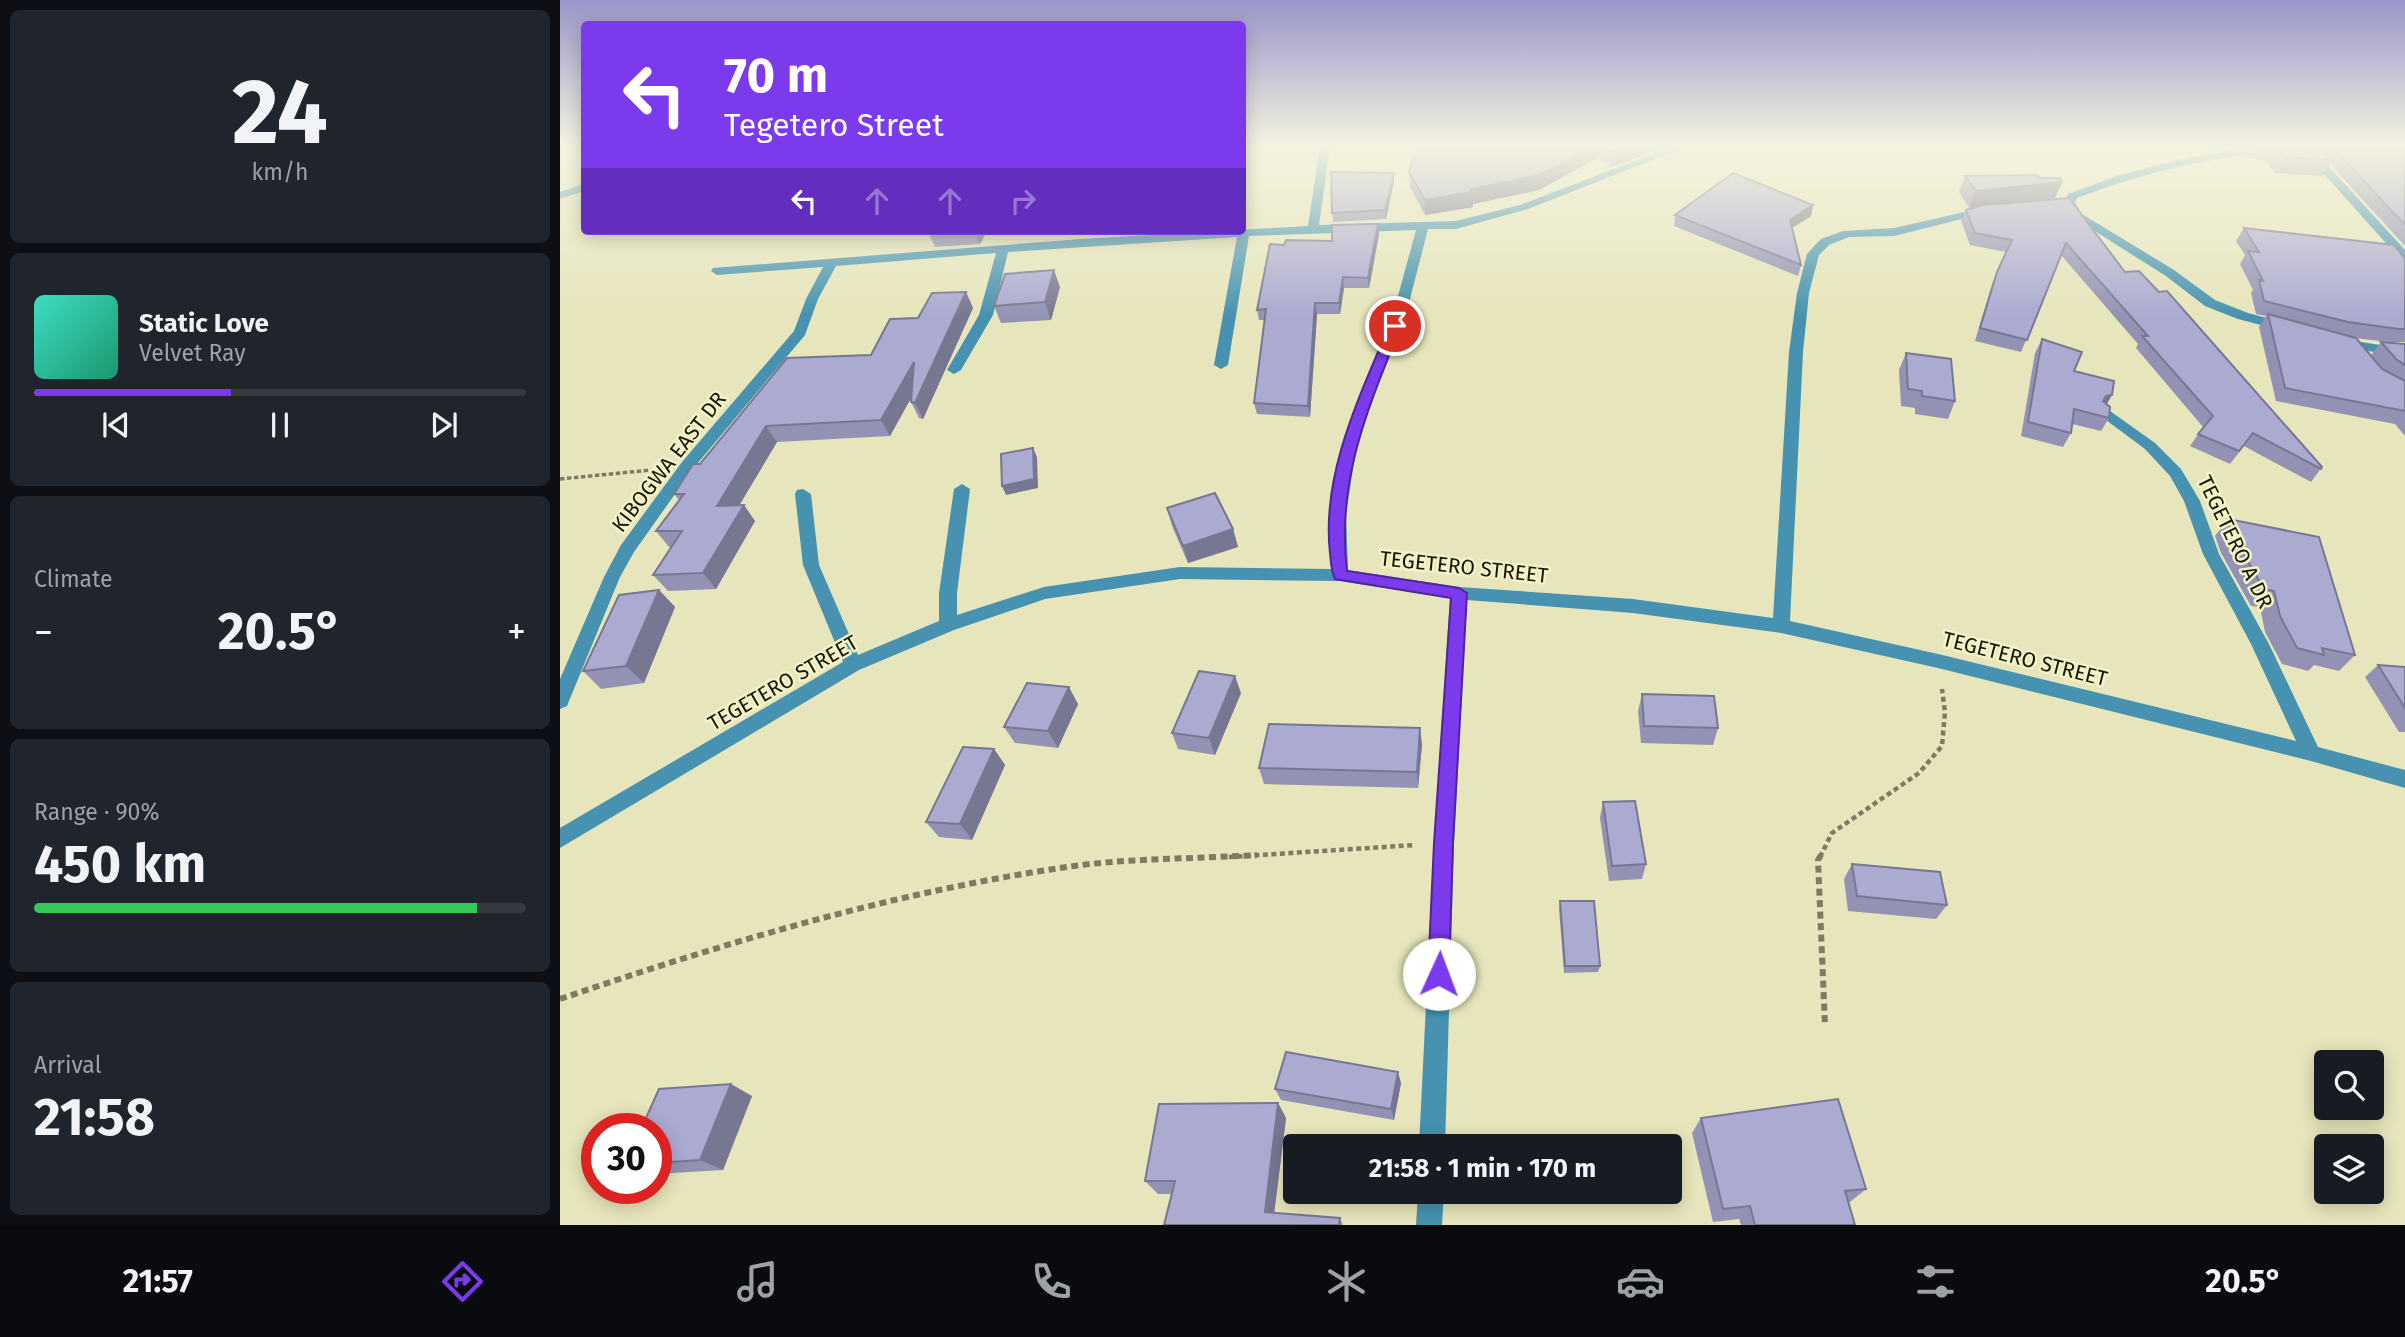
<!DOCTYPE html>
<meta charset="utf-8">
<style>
:root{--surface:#171b24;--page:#20242c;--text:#f1f3f6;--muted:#9ea1a6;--line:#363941;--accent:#7c3aed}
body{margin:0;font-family:"Fira Sans",sans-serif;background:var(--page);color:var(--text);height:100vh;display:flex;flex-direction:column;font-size:26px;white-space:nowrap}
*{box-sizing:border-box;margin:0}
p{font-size:23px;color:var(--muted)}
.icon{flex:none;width:38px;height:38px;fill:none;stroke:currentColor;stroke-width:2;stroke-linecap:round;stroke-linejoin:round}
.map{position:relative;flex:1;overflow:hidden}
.drawer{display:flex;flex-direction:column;gap:10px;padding:10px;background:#0d0f14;width:560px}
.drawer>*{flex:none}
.hud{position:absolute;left:21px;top:21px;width:665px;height:214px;border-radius:7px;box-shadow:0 4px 18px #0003;background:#7c3aed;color:#fff;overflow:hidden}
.tools{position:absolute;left:1754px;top:1050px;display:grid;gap:14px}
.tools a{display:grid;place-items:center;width:70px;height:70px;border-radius:7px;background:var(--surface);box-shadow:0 4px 18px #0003;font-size:35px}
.speed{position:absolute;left:21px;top:1113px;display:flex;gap:14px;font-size:35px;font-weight:700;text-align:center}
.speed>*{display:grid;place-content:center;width:91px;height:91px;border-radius:50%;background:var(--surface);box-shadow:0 4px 18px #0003;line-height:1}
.speed .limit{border:10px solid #d22;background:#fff;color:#111}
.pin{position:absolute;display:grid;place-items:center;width:60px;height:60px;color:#fff;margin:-30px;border:4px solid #fff;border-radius:50%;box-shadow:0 2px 7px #0007}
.me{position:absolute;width:77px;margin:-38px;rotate:2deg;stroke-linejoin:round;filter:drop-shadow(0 0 5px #0008)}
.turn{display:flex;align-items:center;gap:24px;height:147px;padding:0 28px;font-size:32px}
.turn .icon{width:91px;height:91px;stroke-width:2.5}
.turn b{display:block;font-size:49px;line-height:60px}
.lanes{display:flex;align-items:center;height:66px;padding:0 28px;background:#0003;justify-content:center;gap:35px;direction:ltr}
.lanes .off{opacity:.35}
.big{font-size:52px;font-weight:700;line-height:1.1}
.drawer .widget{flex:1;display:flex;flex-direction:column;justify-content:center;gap:10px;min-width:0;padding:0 24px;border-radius:10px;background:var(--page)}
.drawer .dial{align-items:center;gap:0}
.dial b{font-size:91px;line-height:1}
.song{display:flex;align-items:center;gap:21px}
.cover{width:84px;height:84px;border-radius:10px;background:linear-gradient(135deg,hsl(170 70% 55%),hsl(160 70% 35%))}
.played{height:7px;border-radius:4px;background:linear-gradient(90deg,var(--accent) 40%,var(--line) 40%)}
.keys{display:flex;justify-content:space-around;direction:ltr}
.heat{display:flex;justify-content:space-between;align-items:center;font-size:38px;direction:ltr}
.charge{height:10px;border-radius:5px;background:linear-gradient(90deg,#34c759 90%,var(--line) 0)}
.trip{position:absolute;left:723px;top:1134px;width:399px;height:70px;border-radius:7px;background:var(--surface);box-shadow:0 4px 18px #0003;font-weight:700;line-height:70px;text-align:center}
.tabs{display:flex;height:112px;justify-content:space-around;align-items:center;background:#090b0e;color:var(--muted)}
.tabs .icon{width:49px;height:49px}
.tabs .current{color:var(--accent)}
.tabs b{font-size:32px;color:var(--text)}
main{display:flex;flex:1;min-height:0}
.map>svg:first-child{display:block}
</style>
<main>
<section class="drawer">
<div class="widget dial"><b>24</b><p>km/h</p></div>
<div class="widget">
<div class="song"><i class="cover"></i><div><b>Static Love</b><p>Velvet Ray</p></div></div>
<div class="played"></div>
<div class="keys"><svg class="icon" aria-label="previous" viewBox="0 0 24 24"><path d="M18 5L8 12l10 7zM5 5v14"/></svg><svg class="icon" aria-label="pause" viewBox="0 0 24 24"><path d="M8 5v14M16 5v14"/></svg><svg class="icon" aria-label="next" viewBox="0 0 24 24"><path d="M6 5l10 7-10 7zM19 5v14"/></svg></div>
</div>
<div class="widget"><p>Climate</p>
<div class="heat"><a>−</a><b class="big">20.5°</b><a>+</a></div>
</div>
<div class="widget"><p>Range · 90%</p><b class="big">450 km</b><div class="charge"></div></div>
<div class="widget"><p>Arrival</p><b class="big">21:58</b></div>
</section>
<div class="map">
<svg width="1845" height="1225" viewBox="0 0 1845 1225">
<rect width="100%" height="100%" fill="#e6e5bb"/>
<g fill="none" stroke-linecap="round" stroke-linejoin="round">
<path stroke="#7d7c60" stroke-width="3.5" stroke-dasharray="4.5 2.5" stroke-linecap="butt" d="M0 479 91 470"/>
<path stroke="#7d7c60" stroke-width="4.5" stroke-dasharray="5 3.5" stroke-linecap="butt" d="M669 857 855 845
M1260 857 1272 833 1359 773 1382 746 1385 712 1382 689"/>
<path stroke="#7d7c60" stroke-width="6" stroke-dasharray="7 4.5" stroke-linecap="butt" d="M1261 855 1258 860 1265 1026
M0 999C164 943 334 892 507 867 567 858 635 859 697 855"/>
<path fill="#4692b0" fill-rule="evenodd" d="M760 146H770L759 225 896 221 960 205 1114 146H1128L968 209 896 229H868L845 318 809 407 795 456 786 514 788 570 899 587 1073 599 1213 618 1229 352 1237 293 1247 254 1261 239 1283 231 1334 228 1426 207 1430 208V212L1334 236 1289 237 1269 245 1259 255 1249 293 1243 352 1230 621 1378 654 1736 741 1691 644 1643 554 1624 501 1610 476 1585 449 1538 414 1540 411H1550L1595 443 1621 469 1640 501 1659 554 1709 644 1758 747 1845 770V788L1751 761 1378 668 1221 633 1073 613 907 600 894 843 885 1146H859L874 843 890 598 780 581 620 579 485 599 394 630 299 670 0 848V828L283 662 243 565 235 494 237 490 243 489 251 494 259 565 298 655 379 621V593L394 489 402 484 410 489 397 593V615L484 587 620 567 771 569 770 514 779 456 795 407 832 318 856 230 689 236 668 365 661 369 654 365 677 237 448 252 433 315 401 370 394 374 387 370 419 315 436 253 276 266 258 299 245 335 132 470 74 552 60 577 9 701 7 706 0 709V679L44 577 61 545 122 462 234 331 246 299 263 267 157 275 151 271 153 268 521 239 748 226Z
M1739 146H1750L1845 250V261L1841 260Z
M1722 147V151L1718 152C1648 157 1582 173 1517 198L1515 203 1522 214 1614 270 1655 300 1688 313 1729 324V330L1724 331 1678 319 1645 306 1606 276 1514 218 1503 203 1508 194 1557 176 1613 161 1665 151Z
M24 184V191L0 199V192Z
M1782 339 1833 347 1845 344V352L1833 355 1777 346V340Z
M858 1192H884L882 1225H856Z"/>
</g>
<path fill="#9392b4" d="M858 146H1107L1051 167 1037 158 979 190 913 204V207L865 215 850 187 849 172Z
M1640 146H1679L1658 150Z
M1696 146H1845V246L1770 164 1762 176 1715 173 1706 161 1690 158Z
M1405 176 1495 198 1461 202 1565 272 1762 467 1751 482 1684 446 1670 464 1630 446 1643 427 1576 348 1578 344 1501 255 1461 352 1415 341 1432 284 1446 252 1410 245 1401 221 1406 210 1417 207 1409 208 1399 192Z
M834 181 826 219 773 222 772 213Z
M1253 205 1251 216 1232 228 1241 265 1238 276 1114 226 1115 215Z
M1684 228 1845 259V342H1829L1794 338 1811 355 1821 342 1845 344V436L1835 424 1716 401 1699 327 1706 316 1696 314 1691 293 1693 290 1680 264 1685 255 1676 241Z
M371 231H427L420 244 375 247 369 234Z
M819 234 809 288H784L780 314H757L750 417 697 414 694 403 705 320H699L697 310 724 245 772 241Z
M500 287 491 320 441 323 434 306Z
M406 292 413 308 363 419 359 418 351 402V398L330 436 217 442 179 506 195 521 156 589 108 591 93 575 112 547H109L96 531 119 500 114 494 140 464 311 355 358 318Z
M1482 339 1514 371 1552 395 1547 404 1549 418 1541 431 1512 424 1511 433 1503 447 1461 436 1475 353Z
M1346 353 1395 401 1388 419 1355 414V408L1341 406 1339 370Z
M607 508 673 529 678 547 628 563 612 526Z
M1668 519 1795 655 1779 671 1754 665 1748 671 1722 664 1705 632 1700 607 1691 606 1661 553 1655 536Z
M99 590 115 607 84 683 41 689 23 671Z
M1818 665 1845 667V732H1839L1805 677Z
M681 693 655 755 618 749 612 733Z
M1082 694 1158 728 1153 745 1081 743 1078 711Z
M518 704 498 748 455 743 444 727Z
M862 744 858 788 704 784 699 768Z
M434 749 445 765 412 840 379 837 366 822Z
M1043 802 1086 864 1082 879 1049 881 1040 818Z
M1292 864 1387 905 1376 919 1288 911 1284 879Z
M1000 901 1040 966 1038 972 1004 973 999 909Z
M841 1083 834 1120 721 1100 715 1089Z
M192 1096 163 1170 96 1174V1129Z
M718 1103 726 1118 714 1213 780 1218 783 1225H605L612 1194H598L585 1181 599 1104Z
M1141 1118 1306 1189 1290 1202H1288L1295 1225H1181L1179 1219 1153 1222 1132 1133Z"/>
<path fill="#787792" d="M1034 146H1038L1037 158 979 190 913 204V207L865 215V200L911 189Z
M1070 146H1107L1051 167 1052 152Z
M1661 146H1679L1658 150Z
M834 173V181L826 219 825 210Z
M1502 182 1495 198 1409 208 1416 191Z
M1253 205 1251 216 1227 231 1230 220Z
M818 224 819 234 809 288 808 278Z
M414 231H427L420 244Z
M494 270 500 287 491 320 485 302Z
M783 277 784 288 780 314 779 303Z
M406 292 413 308 363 419 355 403Z
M755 303 757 314 750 417 748 406Z
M354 362 362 378 330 436 321 420Z
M1552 395 1544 408 1538 410 1546 396Z
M206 426 217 442 169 522 157 506Z
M473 448 477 457 478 488 446 495 442 486Z
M184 505 195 521 156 589 143 573Z
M673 529 678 547 628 563 623 546Z
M99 590 115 607 84 683 66 666Z
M675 676 681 693 655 755 649 738Z
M509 687 518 704 498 748 488 731Z
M860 728 862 744 858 788 857 772Z
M434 749 445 765 412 840 400 824Z
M838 1072 841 1083 834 1120 831 1109Z
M171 1084 192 1096 163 1170 140 1160Z
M718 1103 726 1118 713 1223 705 1212Z"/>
<path fill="#abaad1" stroke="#787792" stroke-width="2" d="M858 146H1034L980 175 911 189 912 192 865 200 849 172Z
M1042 146H1070L1052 152Z
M1716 146H1759L1772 160 1725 157Z
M1771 146H1845V225Z
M771 172 834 173 825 210 772 213Z
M1173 173 1253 205 1230 220 1241 265 1115 215Z
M1477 175 1480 178H1500L1502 182 1416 191 1405 176Z
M1509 198 1565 272 1579 271 1599 292 1607 291 1762 467 1761 469 1693 433 1679 451 1638 434 1653 416 1582 336H1588L1506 243 1467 340 1420 328 1437 272 1452 240 1415 233 1406 210 1424 205Z
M818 224 808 278 783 277 779 303H755L748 406 694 403 706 309 697 310 710 244 724 245 726 240 772 241V225Z
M1684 228 1834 245 1845 259V329H1839L1788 322 1704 301 1699 280 1703 281 1688 251 1699 252Z
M371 231H406L369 234Z
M494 270 485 302 434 306 445 274Z
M406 292 355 403 351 402 354 362 321 420 206 426 157 506 184 505 143 573 93 575 122 531H96L124 494H114L133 464H140L227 358 311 355 330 319 358 318 372 293Z
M1708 314 1796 338 1822 369 1845 381V411L1725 388Z
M1482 339 1522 352 1514 371 1554 381 1552 395 1546 396 1543 401 1550 407 1549 418 1514 409 1511 433 1468 422Z
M1821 342 1845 344V365L1836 359Z
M1346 353 1391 359 1395 401 1362 396V391L1348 389Z
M473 448 474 479 442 486 441 454Z
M655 493 673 529 623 546 607 508Z
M1668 519 1759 537 1795 655 1762 648 1764 655 1737 648 1720 616 1714 591 1704 589 1674 537Z
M99 590 66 666 23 671 59 595Z
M1818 665 1845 667V708Z
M639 671 675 676 649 738 612 733Z
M467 683 509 687 488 731 444 727Z
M1082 694 1154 696 1158 728 1084 726Z
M709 724 860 728 857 772 699 768Z
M403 747 434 749 400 824 366 822Z
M1075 801 1086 864 1052 866 1043 802Z
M1292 864 1380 872 1387 905 1297 896Z
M1000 901H1034L1040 966H1005Z
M726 1052 838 1072 831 1109 715 1089Z
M171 1084 140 1160 96 1163V1129H81L99 1089Z
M1278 1099 1306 1189 1285 1191 1295 1225H1195L1190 1206 1163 1209 1141 1118Z
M718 1103 705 1212 780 1218 779 1225H604L615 1181H585L599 1104Z"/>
<linearGradient id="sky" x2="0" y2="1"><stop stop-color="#9995c9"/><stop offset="0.46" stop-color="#f4f3e0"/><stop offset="1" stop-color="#f4f3e0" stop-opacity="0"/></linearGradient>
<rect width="1845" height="317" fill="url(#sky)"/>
<path fill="#7c3aed" stroke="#51269a" stroke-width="2" d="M835 322 841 326C808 408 776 480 787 571L899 588 907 593 893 843 889 974 886 981 879 984 871 981 868 974 874 843 891 598 775 579C771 571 771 562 770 553 761 474 800 396 829 326Z"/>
<g text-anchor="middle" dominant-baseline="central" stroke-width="5" stroke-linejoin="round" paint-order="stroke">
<g font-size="21" fill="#171607" stroke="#f4f3c8">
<text transform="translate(109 462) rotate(-52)">KIBOGWA EAST DR</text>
<text transform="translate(1675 542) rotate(64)">TEGETERO A DR</text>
<text transform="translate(904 567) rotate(6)">TEGETERO STREET</text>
<text transform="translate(1465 659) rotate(14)">TEGETERO STREET</text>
<text transform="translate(223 683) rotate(-30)">TEGETERO STREET</text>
</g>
</g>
</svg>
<div class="tools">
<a><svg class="icon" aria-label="search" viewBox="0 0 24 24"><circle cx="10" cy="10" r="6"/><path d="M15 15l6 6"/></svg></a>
<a><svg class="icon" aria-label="layers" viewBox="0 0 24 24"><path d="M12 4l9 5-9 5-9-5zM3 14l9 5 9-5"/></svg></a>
</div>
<div class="speed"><div class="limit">30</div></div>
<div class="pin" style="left:835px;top:326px;background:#d93025"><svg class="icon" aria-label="arrive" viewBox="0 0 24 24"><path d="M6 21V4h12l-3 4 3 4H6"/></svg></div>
<svg class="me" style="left:879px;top:974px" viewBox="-20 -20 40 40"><circle r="19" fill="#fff"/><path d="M0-13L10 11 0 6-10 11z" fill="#7c3aed"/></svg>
<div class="trip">21:58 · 1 min · 170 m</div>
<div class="hud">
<div class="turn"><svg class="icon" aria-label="left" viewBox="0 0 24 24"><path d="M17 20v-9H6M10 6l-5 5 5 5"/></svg><div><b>70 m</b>Tegetero Street</div></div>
<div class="lanes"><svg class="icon" aria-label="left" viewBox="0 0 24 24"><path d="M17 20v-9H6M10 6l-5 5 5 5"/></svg><svg class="icon off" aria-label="ahead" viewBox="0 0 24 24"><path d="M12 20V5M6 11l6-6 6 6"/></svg><svg class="icon off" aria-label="ahead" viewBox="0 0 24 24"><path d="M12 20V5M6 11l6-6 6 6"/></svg><svg class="icon off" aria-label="right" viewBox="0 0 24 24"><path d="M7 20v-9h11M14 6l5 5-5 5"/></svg></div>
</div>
</div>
</main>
<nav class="tabs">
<b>21:57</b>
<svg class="icon current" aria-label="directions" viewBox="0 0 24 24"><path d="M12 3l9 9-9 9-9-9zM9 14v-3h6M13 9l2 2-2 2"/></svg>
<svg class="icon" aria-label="music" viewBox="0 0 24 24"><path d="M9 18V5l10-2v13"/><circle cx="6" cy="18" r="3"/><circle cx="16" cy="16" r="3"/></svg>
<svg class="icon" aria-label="phone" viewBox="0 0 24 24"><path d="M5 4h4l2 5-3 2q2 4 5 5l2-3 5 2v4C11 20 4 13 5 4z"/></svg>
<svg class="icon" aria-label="climate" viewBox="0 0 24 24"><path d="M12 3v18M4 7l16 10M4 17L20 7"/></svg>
<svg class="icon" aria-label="car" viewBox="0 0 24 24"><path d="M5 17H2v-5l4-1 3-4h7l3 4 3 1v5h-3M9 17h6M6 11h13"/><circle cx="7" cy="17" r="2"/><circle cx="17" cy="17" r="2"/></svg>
<svg class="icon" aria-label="filters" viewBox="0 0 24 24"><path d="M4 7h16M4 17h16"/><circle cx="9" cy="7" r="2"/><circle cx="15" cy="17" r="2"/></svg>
<b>20.5°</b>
</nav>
